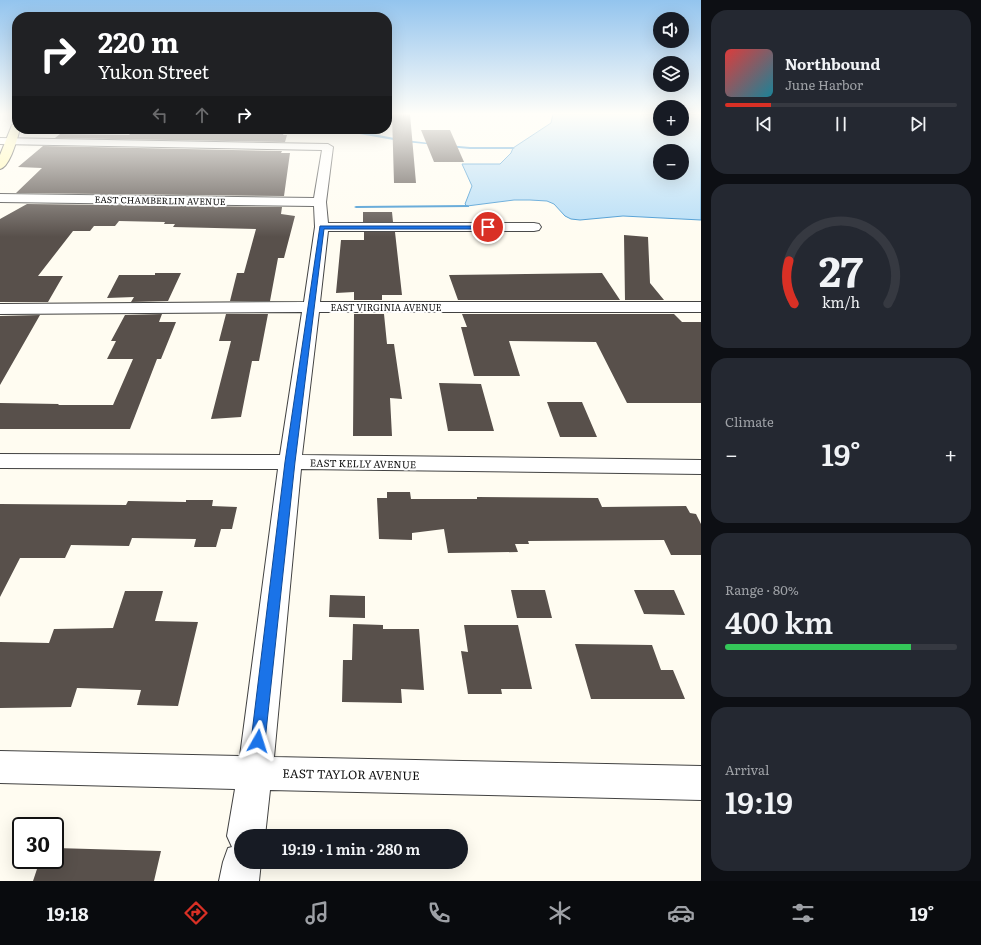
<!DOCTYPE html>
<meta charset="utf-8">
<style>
:root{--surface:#171b24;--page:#242831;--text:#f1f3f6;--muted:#9ea1a6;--line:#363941;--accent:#d93025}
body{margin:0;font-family:Literata,serif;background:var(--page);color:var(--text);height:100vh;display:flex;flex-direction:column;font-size:15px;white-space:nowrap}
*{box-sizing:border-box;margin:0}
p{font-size:13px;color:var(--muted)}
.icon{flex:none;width:22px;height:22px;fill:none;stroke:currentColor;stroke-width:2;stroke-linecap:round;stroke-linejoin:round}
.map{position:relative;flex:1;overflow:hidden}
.details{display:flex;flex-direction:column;gap:10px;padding:10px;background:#0d0f14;width:280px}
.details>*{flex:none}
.guide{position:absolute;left:12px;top:12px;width:380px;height:122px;border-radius:16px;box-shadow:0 4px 16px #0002;background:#202124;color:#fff;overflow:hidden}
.fabs{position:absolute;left:653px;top:12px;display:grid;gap:8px}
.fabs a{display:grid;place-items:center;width:36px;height:36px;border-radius:50%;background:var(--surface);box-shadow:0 4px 16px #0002;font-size:20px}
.speed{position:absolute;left:12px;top:817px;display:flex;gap:8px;font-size:20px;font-weight:700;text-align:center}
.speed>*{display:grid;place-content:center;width:52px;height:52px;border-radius:50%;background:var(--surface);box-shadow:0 4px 16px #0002;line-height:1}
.speed .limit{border:2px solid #111;border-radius:6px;background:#fff;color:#111}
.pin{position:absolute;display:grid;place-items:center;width:34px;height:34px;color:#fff;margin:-17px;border:2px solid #fff;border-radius:50%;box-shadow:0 1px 4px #0007}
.me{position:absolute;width:44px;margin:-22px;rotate:6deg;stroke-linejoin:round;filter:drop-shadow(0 0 3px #0008)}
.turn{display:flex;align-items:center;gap:14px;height:84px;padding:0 20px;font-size:18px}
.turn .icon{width:52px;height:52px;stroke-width:2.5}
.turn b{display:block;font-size:28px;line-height:34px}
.lanes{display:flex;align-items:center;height:38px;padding:0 20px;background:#0003;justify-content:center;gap:20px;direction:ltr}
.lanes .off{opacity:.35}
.big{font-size:30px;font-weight:600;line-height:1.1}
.details .card{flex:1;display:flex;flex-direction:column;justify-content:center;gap:6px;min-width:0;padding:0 14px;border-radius:16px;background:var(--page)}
.details .dial{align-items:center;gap:0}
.dial svg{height:104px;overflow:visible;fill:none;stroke:var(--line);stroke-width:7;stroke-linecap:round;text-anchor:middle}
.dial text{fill:var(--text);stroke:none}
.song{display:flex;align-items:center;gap:12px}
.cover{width:48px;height:48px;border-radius:6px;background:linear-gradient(135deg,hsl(0 70% 55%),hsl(190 70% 35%))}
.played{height:4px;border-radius:2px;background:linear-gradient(90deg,var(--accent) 20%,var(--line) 20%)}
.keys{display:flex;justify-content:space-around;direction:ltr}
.heat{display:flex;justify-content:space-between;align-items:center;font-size:22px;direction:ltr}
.charge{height:6px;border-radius:3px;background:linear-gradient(90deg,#34c759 80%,var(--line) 0)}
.trip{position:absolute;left:234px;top:829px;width:234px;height:40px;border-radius:20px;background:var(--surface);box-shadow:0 4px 16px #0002;font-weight:600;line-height:40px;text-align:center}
.tab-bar{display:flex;height:64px;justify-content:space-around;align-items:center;background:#090b0e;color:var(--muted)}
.tab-bar .icon{width:28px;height:28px}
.tab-bar .current{color:var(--accent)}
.tab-bar b{font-size:18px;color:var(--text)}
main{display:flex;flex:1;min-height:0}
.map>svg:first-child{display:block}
</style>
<main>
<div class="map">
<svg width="701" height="881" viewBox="0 0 701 881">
<rect width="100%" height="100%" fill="#fffcf1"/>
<path fill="#b5ddf7" stroke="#3a92d0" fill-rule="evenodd" d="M553 114H660V129H682V114H701V220L623 216 580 220 571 219 565 216 554 204 547 201 530 200H514L467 206 465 204 472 186 462 164H500L511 153 513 148 551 123ZM660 151H682V173H660Z"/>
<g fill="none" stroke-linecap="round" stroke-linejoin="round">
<path fill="#3a92d0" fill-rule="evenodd" d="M331 129 352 130 405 140 438 144 436 145 405 142Z
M447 145 470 147H513L515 148 513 149H470L448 147Z
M467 205 469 206V207L356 208 354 207 356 206Z"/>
</g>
<path fill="#58504b" d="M392 114H410L416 183H394Z
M135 129H210L250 133H284L283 135H287L285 142 55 138 60 134 129 135Z
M421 130H450L464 162H434Z
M43 146 282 151 281 153H290L284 196 16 193 42 168 18 167Z
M27 204 282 207 281 214 295 216 284 258H278L270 301H230L237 273H244L256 229 173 227 175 224H164L165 222 119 221 115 226H94L90 231H73L38 276H63L48 302H0V219Z
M363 212H392L393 222H363Z
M364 232H395L402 295H382V300H354V292L336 293 341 240H364Z
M624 235 648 237 650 283 664 300H625Z
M155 273H181L168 301 131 302 134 297 107 298 119 275H155Z
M602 273 620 300H458L449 275Z
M162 314 159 322H176L161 359H157L130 429H0V403L59 404 58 405H113L133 359H107L116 341H111L125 315Z
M226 314H268L259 361H252L241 417 211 419 231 341H219Z
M354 314H384L387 344H394L402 399 390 398 392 436H353Z
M462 314H674L682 322H701V403H627L596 342 509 341 520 376H474L461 327H467Z
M40 315 0 385V316Z
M439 383 481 384 494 431H448Z
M547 402H582L597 437H560Z
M387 492H410L411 499H477V497L598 498 602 507 686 506 690 513 696 514 701 524V555H671L664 540 528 541 529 544H515L518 552 448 553 444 529 412 533V540L379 539 377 498H387Z
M186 500H213L212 506 237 507 232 529H221L216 547H194L196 539 132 538 129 546 71 545 65 558H20L0 597V504L126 505 128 501 186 502Z
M511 590H545L552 618H517Z
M634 590H674L685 615 644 614Z
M125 591H163L155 621 198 622 178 706 137 705 141 690 77 688 71 707 0 708V642L49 643 54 629 113 628Z
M330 595 365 596V618L329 617Z
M353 624 383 625V629H419L424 690 401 689 402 703 342 702 343 660H352Z
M464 625H518L532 689H501L502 694H468L461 651 468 652Z
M575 644 652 645 661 670H673L685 699H591Z
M55 848 161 851 154 881H33L40 860H55Z"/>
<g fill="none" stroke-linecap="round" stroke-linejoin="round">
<g stroke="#424242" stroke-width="2">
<path id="minor" d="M0 138 328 144 333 147 326 202 328 223H534L539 224 541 227 539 230 534 231H328L320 302H701V312H319L302 455 701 460V474L301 469 274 757 701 766V800L270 790 265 836H241V862H261L259 881H219L223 862 228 848 232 847 227 836 235 789 0 783V751L240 756 278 469 0 468V454L280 455 302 312 0 314V304L304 302 315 227 314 206 0 202V194L314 198 322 150 0 144Z"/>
</g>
<g stroke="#313131" stroke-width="2">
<path id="secondary" d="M17 122V129H20C17 139 10 167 0 169V155L12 125Z"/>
</g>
<use href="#minor" fill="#fff" fill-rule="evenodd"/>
<use href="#secondary" fill="#fff7ac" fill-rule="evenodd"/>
</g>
<linearGradient id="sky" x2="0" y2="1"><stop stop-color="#93c4ee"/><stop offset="0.48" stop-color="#fffef9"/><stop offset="1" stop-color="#fffef9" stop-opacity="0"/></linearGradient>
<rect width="701" height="237" fill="url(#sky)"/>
<path fill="#1a73e8" stroke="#114b97" d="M320 226H488L491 227 488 229H324L295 462 265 741 263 745 258 747 253 745 251 741 285 462Z"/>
<g text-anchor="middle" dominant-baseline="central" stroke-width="4" stroke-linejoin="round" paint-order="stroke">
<g font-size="9" fill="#0f0f0f" stroke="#fff">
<text transform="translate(160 200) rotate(1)">EAST CHAMBERLIN AVENUE</text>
<text x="386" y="307">EAST VIRGINIA AVENUE</text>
</g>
<g font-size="10" fill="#0f0f0f" stroke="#fff">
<text transform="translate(363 463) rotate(1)">EAST KELLY AVENUE</text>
</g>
<g font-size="12" fill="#0f0f0f" stroke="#fff">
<text transform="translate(351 774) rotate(1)">EAST TAYLOR AVENUE</text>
</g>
</g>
</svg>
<div class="fabs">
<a><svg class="icon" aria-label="sound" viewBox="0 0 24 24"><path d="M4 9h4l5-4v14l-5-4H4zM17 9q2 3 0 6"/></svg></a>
<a><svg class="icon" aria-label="layers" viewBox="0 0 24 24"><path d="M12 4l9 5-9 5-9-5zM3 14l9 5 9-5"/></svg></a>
<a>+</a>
<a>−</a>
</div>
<div class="speed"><div class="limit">30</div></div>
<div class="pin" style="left:488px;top:227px;background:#d93025"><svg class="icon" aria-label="arrive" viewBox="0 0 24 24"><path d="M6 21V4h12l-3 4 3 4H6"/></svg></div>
<svg class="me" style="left:258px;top:741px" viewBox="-20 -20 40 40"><path d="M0-17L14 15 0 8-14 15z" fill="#1a73e8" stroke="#fff" stroke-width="4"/></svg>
<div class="trip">19:19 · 1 min · 280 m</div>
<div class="guide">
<div class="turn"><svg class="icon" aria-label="right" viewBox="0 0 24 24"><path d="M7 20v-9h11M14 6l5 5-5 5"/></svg><div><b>220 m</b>Yukon Street</div></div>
<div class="lanes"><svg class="icon off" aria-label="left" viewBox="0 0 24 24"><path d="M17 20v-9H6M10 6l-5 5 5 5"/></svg><svg class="icon off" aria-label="ahead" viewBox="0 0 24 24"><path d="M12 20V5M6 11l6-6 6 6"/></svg><svg class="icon" aria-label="right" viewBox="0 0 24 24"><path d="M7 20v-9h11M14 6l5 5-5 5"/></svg></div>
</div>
</div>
<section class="details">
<div class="card">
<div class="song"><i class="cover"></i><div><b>Northbound</b><p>June Harbor</p></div></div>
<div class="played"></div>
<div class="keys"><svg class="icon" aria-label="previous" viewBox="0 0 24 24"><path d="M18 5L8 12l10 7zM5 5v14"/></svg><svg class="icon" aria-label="pause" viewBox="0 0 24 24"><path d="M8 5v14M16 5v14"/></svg><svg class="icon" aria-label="next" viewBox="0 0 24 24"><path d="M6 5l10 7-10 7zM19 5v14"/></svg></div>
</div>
<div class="card dial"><svg viewBox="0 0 100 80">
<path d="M14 69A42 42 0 1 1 86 69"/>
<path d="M14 69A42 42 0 0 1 10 36" stroke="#d93025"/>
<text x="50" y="56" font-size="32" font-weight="700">27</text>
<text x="50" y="72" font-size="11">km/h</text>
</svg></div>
<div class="card"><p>Climate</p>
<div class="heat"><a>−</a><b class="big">19°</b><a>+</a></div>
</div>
<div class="card"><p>Range · 80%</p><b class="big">400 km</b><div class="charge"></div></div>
<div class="card"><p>Arrival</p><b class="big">19:19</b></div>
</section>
</main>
<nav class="tab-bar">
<b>19:18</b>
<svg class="icon current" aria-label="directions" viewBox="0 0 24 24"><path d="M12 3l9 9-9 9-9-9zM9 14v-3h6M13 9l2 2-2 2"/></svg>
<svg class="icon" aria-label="music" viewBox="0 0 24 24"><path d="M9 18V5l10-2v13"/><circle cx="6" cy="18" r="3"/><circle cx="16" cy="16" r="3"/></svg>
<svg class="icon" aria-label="phone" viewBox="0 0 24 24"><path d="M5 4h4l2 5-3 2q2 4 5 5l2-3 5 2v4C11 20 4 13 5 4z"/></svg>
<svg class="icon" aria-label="climate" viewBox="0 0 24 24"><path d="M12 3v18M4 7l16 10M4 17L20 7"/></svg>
<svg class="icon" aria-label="car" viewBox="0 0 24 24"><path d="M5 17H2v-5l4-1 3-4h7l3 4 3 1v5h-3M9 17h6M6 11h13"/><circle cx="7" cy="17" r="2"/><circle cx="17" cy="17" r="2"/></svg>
<svg class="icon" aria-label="filters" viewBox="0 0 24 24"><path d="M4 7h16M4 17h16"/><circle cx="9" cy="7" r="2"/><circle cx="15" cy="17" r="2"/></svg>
<b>19°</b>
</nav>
